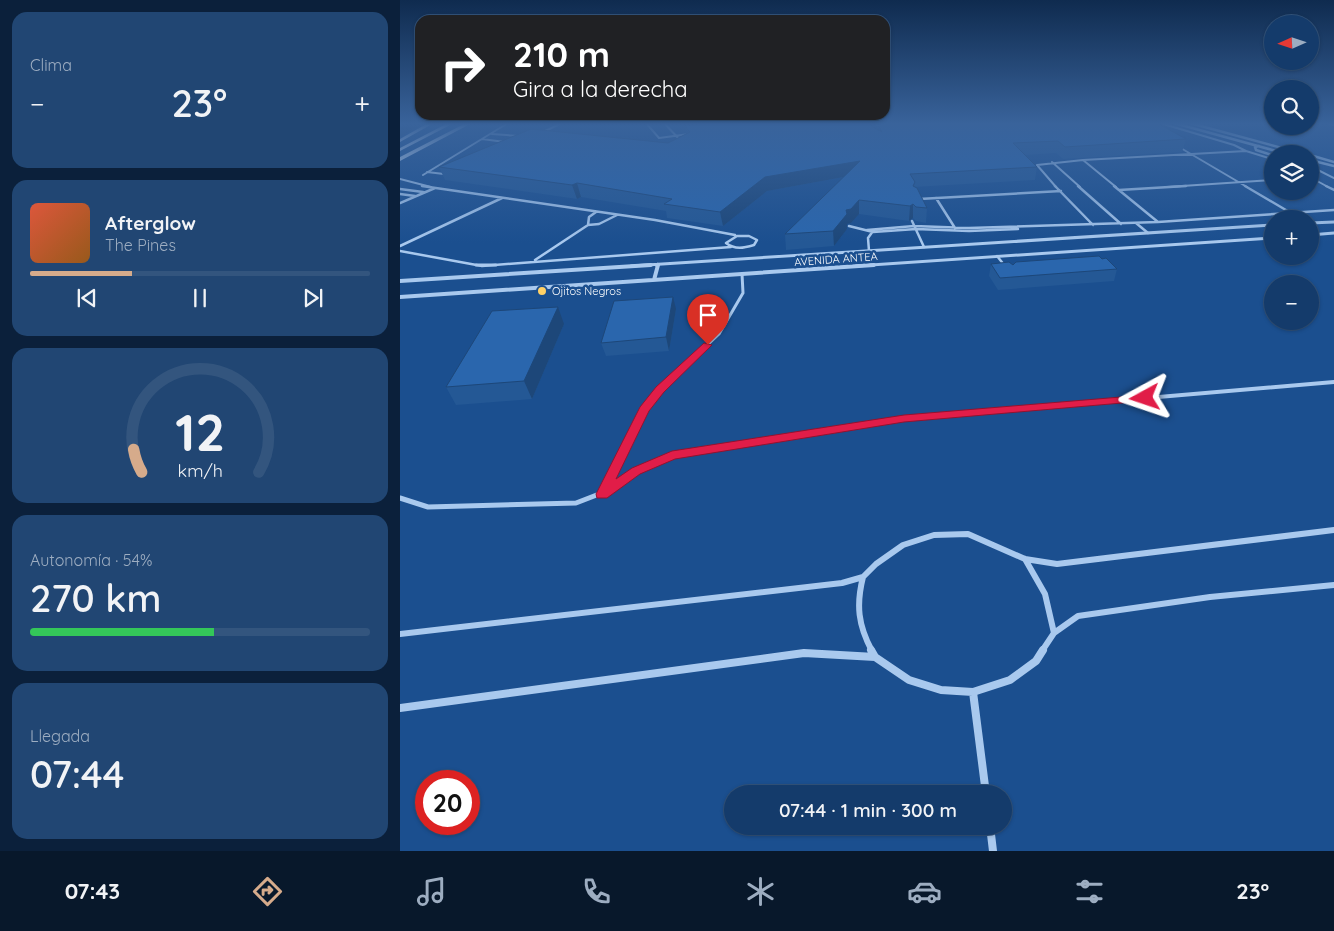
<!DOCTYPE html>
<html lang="es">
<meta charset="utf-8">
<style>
:root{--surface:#143b6b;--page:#214673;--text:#f1f3f6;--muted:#9dadc1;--line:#33557e;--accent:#d6ab8b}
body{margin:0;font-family:Quicksand,sans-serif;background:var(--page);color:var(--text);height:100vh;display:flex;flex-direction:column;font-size:19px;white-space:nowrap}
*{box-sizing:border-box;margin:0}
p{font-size:16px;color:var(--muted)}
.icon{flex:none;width:28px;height:28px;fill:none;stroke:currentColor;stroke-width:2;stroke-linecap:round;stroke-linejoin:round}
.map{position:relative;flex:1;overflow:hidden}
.drawer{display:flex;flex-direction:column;gap:12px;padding:12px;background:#0b203b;width:400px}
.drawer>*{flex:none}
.banner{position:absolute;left:15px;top:15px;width:475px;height:105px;border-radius:15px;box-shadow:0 1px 4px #0004,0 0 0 1px var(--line);background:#202124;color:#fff;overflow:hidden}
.needle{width:32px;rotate:267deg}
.buttons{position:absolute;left:864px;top:15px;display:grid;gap:10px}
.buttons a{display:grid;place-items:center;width:55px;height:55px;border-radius:50%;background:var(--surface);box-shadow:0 1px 4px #0004,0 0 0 1px var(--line);font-size:25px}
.speed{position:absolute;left:15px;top:770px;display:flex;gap:10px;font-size:25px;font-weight:700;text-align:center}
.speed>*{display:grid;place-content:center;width:65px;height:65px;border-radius:50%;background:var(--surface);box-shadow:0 1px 4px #0004,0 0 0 1px var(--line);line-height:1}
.speed .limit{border:8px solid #d22;background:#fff;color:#111}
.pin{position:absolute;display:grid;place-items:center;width:42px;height:42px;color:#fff;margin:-51px -21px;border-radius:50% 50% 50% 0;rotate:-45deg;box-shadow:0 0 5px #0007}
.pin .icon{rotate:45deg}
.me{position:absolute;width:55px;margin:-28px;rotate:265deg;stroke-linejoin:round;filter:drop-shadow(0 0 4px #0008)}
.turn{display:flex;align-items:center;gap:18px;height:105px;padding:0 15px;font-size:22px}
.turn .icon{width:65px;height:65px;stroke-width:2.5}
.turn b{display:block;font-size:35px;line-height:42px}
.big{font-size:38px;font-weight:600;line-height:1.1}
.drawer .widget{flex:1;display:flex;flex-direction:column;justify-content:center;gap:8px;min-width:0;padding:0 18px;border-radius:15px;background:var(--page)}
.drawer .dial{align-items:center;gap:0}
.dial svg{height:130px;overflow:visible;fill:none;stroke:var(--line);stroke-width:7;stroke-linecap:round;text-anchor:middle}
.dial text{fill:var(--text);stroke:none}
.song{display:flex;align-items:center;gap:15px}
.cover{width:60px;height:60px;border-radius:8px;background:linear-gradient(135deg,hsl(10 70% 55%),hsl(30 70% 35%))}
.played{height:5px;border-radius:2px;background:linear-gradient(90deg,var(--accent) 30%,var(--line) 30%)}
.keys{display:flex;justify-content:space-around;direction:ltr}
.heat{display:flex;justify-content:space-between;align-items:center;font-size:28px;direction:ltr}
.charge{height:8px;border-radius:4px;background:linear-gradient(90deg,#34c759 54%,var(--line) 0)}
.trip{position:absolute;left:324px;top:785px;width:288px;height:50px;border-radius:25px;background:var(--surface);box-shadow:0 1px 4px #0004,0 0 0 1px var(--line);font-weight:600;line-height:50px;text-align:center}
.dock{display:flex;height:80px;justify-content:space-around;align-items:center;background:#08182b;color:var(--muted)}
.dock .icon{width:35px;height:35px}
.dock .on{color:var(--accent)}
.dock b{font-size:22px;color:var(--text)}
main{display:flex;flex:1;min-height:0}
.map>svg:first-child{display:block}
</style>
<main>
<section class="drawer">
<div class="widget"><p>Clima</p>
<div class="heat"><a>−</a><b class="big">23°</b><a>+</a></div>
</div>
<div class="widget">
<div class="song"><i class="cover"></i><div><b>Afterglow</b><p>The Pines</p></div></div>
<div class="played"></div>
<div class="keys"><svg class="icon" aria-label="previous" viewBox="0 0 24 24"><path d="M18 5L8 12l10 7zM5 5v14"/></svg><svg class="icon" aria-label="pause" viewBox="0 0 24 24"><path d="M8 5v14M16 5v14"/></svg><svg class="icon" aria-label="next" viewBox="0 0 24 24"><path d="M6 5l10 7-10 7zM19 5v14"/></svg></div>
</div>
<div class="widget dial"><svg viewBox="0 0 100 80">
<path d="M14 69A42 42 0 1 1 86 69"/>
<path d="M14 69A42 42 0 0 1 9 55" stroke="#d6ab8b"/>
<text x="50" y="56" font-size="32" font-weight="700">12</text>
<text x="50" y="72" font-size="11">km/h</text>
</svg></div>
<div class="widget"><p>Autonomía · 54%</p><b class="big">270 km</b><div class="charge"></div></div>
<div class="widget"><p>Llegada</p><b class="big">07:44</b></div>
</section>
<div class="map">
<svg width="934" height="851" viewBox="0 0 934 851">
<rect width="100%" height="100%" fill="#1b4f8f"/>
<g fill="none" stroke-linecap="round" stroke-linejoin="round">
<path stroke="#a9c9ee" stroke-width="2" d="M246 123 259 138
M264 123 281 141
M760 123 834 145 846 151
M929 123 934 125
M141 133 162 123
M92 134 119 136
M259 138 289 134
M82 139 105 142
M779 147 847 187
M652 162 680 187
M910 166 934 178
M27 172 44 174
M23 175 108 123
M910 177 928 187
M0 179 31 187
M656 187 637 165 683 160
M716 187 683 160 846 151 872 159
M767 187 872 180"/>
<path stroke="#a9c9ee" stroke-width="2.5" d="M22 186 255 220 335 235
M655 186 693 225
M678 186 721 224
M714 186 758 222 934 210
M845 186 891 213
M926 186 934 190
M0 189 23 192
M719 190 786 186
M0 194 15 196
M536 198 555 228
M519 199 661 191
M0 203 35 188
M512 221 524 247
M736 223 748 233
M188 225 199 224 217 215
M449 226 473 232 516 229 569 231 618 229
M467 230 514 226 569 228 758 222
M337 236H349L357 240 354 245C344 248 335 250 326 243Z
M0 246 102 198
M0 251 82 266 331 247
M469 251 468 238 473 231
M597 256 605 266
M135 260 188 225 189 217 196 212"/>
<path stroke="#a9c9ee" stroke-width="3" d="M76 265H96
M285 366 319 334 343 293 342 274"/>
<path stroke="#a9c9ee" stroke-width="4" d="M203 492 244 410 260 389 286 365
M205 492 236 471 272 455 504 419 934 382"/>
<path stroke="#a9c9ee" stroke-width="5" d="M0 498 28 507 176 503 207 491"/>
<path stroke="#a9c9ee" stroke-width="2.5" d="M774 123 887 154
M790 123 904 154
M859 146 855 147 856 150 872 155
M910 155 934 162
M910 160 934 166"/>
<path stroke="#a9c9ee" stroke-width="3" d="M910 223 934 222
M910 235 934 233
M231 266 872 225
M257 266 258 264
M456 266 872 238"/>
<path stroke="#a9c9ee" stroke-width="4" d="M254 280 258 265
M0 281 251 265
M0 297 474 265"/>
<path stroke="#a9c9ee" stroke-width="6" d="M625 559 645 594 654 633
M463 577C456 605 458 625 472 651
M0 634 442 583 463 577 476 564 503 545 534 535 568 534 625 559 657 564 934 530
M642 651 654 633 678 616 810 597 934 585"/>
<path stroke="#a9c9ee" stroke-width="8" d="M471 650 475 657
M573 692 586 794
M0 708 404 653 475 657 509 680 541 690 573 692 610 680 636 661 643 650
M590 826 593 851"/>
<path fill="#d6e6fa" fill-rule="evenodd" d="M28 123H34L0 142V139Z
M48 123H54L0 151V148Z
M66 123H72L0 161V157Z"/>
</g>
<path fill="#245895" d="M471 123H757L786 139 782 152 663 159 656 153 625 155 637 167 635 180 514 187 527 208 526 223 516 221 513 218 509 221 459 214 451 223 447 224V229L434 246 386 250 385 234 444 177 367 191 323 226 267 218 266 211 181 197 177 199 45 180 39 167 268 143 286 134 285 126 473 127Z
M702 259 717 269 714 281 598 290 589 276 591 264 613 265Z
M276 309 269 351 206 356 201 343Z
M164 324 132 399 56 405 46 387Z"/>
<path fill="#1d4779" d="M0 123H24L0 137Z
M460 161V174L367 191 323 226 320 212 365 177Z
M177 183 181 197 177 199 172 185Z
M459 200V214L451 223 447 224V229L434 246 433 231 446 210Z
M513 204V218L509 221 510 206Z
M273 297 276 309 269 351 266 337Z
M158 307 164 324 132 399 124 381Z"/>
<path fill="#2a66ad" stroke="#1d4779" d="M306 123H466L482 132 477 123H757L786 139 665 147 658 141 613 143 637 167 510 174 515 182 513 186 517 188 527 208 516 207 513 204 510 206 459 200 451 209 446 210 447 214 433 231 385 234 460 161 365 177 320 212 264 204 272 199 177 183 172 185 39 167 131 129 268 143 290 132 285 126Z
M699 256 702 259 706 258 717 269 600 278 591 264 609 262 613 265 616 262Z
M273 297 266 337 201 343 214 301Z
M158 307 124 381 46 387 92 311Z"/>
<linearGradient id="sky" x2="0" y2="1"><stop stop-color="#0f2b4f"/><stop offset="0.51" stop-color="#39639b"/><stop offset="1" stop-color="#39639b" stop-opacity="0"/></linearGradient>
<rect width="934" height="243" fill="url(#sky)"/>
<path fill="#e11d48" stroke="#92132f" d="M304 343 312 345 264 392 249 411 216 479 232 468 272 451 504 415 745 395 751 398 745 401 504 422 275 459 240 474 207 498H197L196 494 240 407 256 387Z"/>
<circle fill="#ffd166" stroke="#1b4f8f" stroke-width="2" cx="142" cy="291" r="5"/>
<g text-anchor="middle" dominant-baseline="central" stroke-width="5" stroke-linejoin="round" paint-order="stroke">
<g font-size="11" fill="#fff" stroke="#1b4f8f">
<text transform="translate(436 259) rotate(-4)">AVENIDA ANTEA</text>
</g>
<g font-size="11" fill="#fff" stroke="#1b4f8f" text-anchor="start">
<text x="152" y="291">Ojitos Negros</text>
</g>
</g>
</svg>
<div class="buttons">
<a><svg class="needle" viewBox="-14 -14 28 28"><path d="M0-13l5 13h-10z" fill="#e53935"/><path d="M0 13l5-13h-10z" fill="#9dadc1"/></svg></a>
<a><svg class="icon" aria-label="search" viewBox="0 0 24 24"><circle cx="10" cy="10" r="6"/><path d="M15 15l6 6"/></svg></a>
<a><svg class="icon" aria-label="layers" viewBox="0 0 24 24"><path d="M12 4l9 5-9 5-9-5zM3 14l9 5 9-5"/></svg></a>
<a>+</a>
<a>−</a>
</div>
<div class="speed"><div class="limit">20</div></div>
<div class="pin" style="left:308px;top:345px;background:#d93025"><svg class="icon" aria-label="arrive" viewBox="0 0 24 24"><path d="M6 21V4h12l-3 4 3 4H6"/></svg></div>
<svg class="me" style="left:745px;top:398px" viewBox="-20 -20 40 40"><path d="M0-17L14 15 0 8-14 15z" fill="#e11d48" stroke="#fff" stroke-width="4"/></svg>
<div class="trip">07:44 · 1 min · 300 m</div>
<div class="banner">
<div class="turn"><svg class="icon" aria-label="right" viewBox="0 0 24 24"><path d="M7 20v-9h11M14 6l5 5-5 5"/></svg><div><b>210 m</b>Gira a la derecha</div></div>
</div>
</div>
</main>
<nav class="dock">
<b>07:43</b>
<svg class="icon on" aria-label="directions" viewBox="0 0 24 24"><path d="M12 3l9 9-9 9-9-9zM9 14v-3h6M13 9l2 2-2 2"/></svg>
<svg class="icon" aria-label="music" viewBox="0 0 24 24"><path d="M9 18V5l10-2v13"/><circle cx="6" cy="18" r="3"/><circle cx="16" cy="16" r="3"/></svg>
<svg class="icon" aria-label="phone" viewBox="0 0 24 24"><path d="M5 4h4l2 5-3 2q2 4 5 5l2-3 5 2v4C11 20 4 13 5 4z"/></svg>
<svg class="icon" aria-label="climate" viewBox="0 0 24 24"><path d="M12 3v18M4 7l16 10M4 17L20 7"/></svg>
<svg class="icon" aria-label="car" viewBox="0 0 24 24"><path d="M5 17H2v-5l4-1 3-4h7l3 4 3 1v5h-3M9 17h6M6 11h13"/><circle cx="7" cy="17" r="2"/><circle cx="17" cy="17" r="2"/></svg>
<svg class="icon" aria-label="filters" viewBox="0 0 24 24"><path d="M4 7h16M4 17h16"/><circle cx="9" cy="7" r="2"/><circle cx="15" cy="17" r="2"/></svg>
<b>23°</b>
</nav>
